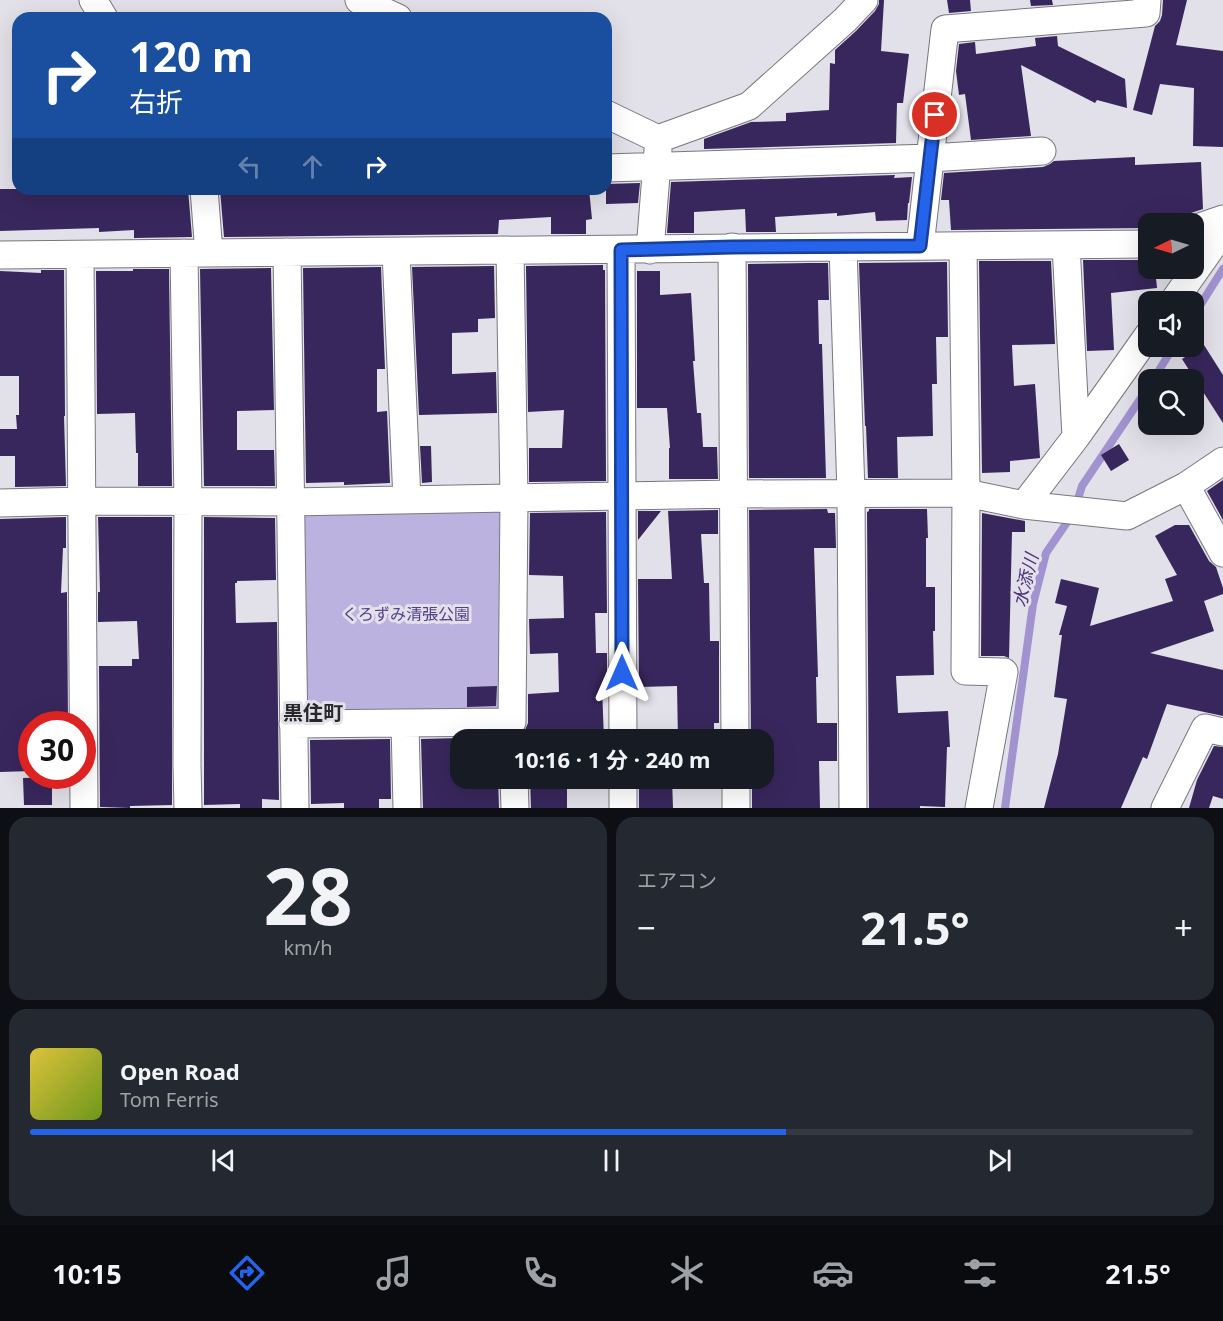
<!DOCTYPE html>
<html lang="ja">
<meta charset="utf-8">
<style>
:root{--surface:#171b24;--page:#242831;--text:#f1f3f6;--muted:#9ea1a6;--line:#363941;--accent:#2563eb}
body{margin:0;font-family:"Noto Sans","Noto Sans JP",sans-serif;background:var(--page);color:var(--text);height:100vh;display:flex;flex-direction:column;font-size:22px;white-space:nowrap}
*{box-sizing:border-box;margin:0}
p{font-size:20px;color:var(--muted)}
.icon{flex:none;width:33px;height:33px;fill:none;stroke:currentColor;stroke-width:2;stroke-linecap:round;stroke-linejoin:round}
.map{position:relative;height:808px;overflow:hidden}
.details{display:flex;flex-direction:column;gap:9px;padding:9px;background:#0d0f14;flex:1}
.details>*{flex:none}
.banner{position:absolute;left:12px;top:12px;width:600px;height:183px;border-radius:18px;box-shadow:0 6px 24px #0002;background:#1a4fa0;color:#fff;overflow:hidden}
.needle{width:39px;rotate:265deg}
.tools{position:absolute;left:1138px;top:213px;display:grid;gap:12px}
.tools a{display:grid;place-items:center;width:66px;height:66px;border-radius:12px;background:var(--surface);box-shadow:0 6px 24px #0002;font-size:30px}
.speed{position:absolute;left:18px;top:711px;display:flex;gap:12px;font-size:30px;font-weight:700;text-align:center}
.speed>*{display:grid;place-content:center;width:78px;height:78px;border-radius:50%;background:var(--surface);box-shadow:0 6px 24px #0002;line-height:1}
.speed .limit{border:9px solid #d22;background:#fff;color:#111}
.pin{position:absolute;display:grid;place-items:center;width:51px;height:51px;color:#fff;margin:-26px;border:3px solid #fff;border-radius:50%;box-shadow:0 2px 6px #0007}
.me{position:absolute;width:66px;margin:-33px;rotate:0deg;stroke-linejoin:round;filter:drop-shadow(0 0 4px #0008)}
.turn{display:flex;align-items:center;gap:21px;height:126px;padding:0 18px;font-size:27px}
.turn .icon{width:78px;height:78px;stroke-width:2.5}
.turn b{display:block;font-size:42px;line-height:51px}
.lanes{display:flex;align-items:center;height:57px;padding:0 18px;background:#0003;justify-content:center;gap:30px;direction:ltr}
.lanes .off{opacity:.35}
.big{font-size:45px;font-weight:700;line-height:1.1}
.details .card{flex:1;display:flex;flex-direction:column;justify-content:center;gap:9px;min-width:0;padding:0 21px;border-radius:18px;background:var(--page)}
.details .dial{align-items:center;gap:0}
.dial b{font-size:78px;line-height:1}
.song{display:flex;align-items:center;gap:18px}
.cover{width:72px;height:72px;border-radius:9px;background:linear-gradient(135deg,hsl(50 70% 55%),hsl(80 70% 35%))}
.played{height:6px;border-radius:3px;background:linear-gradient(90deg,var(--accent) 65%,var(--line) 65%)}
.keys{display:flex;justify-content:space-around;direction:ltr}
.heat{display:flex;justify-content:space-between;align-items:center;font-size:33px;direction:ltr}
.details .tiles{flex:1;display:grid;gap:9px;grid-template-columns:1fr 1fr}
.card:last-child{grid-column:span 2}
.trip{position:absolute;left:450px;top:729px;width:324px;height:60px;border-radius:18px;background:var(--surface);box-shadow:0 6px 24px #0002;font-weight:700;line-height:60px;text-align:center}
.dock{display:flex;height:96px;justify-content:space-around;align-items:center;background:#090b0e;color:var(--muted)}
.dock .icon{width:42px;height:42px}
.dock .on{color:var(--accent)}
.dock b{font-size:27px;color:var(--text)}
.map>svg:first-child{display:block}
</style>
<div class="map">
<svg width="1223" height="808" viewBox="0 0 1223 808">
<rect width="100%" height="100%" fill="#e2e0e8"/>
<path fill="#bcb2df" d="M504 507V714L307 715 303 515Z"/>
<g fill="none" stroke-linecap="round" stroke-linejoin="round">
<path stroke="#a192d0" stroke-width="8" d="M1194 315 1223 269
M1153 380 1174 346
M1005 808 1033 604 1046 553 1074 512 1082 486 1149 386"/>
</g>
<path fill="#38275c" d="M879 0H884L881 51 909 54 903 103H897L896 143 704 149V139L751 122 786 121V113L829 110 830 63 835 64V50L856 31 875 11 879 4Z
M947 0H970L971 11 949 13Z
M1030 0H1052L1053 5 1031 6Z
M1163 0H1187L1176 45 1223 51V147L1193 146 1194 88 1160 84 1152 115 1133 110 1155 26 1160 21 1162 15Z
M1057 36 1058 46 1125 79 1127 108 1097 100 1095 103 1021 65 1031 136 971 140 965 94 959 95 956 71 959 44 975 42 976 54 1036 46 1035 38Z
M1135 157V165L1201 162 1203 209 1188 214 1183 218 1180 224H1149V228L951 230 949 200H941L944 173 1043 167 1050 164 1054 161Z
M895 175 894 178 912 177 909 203H908L907 220 876 221 875 212 837 216V213L775 217 776 232H746L745 209 694 212V233H667L671 182Z
M640 183 638 203 606 204V184Z
M0 189H188L192 237 134 238V230L99 232V228L0 231Z
M220 189H589L592 219 586 220V234H551V217L499 220 498 234 224 237Z
M1083 260H1149V268H1155L1157 288 1111 293 1114 350 1087 351Z
M979 261H1051L1055 344 1012 345 1014 386 1035 384 1040 458 1010 461V472L982 473Z
M947 262 948 337H936L937 384H932L933 436 897 437 898 478H868L866 426H865L859 263Z
M809 263H828L829 300H818L819 344H822L826 478H749L748 264Z
M603 265V270H605L606 481 529 482V448H562L564 410 528 412 526 266Z
M494 266 495 318 478 319V332L452 333V374L496 372 497 413 419 415 412 267Z
M381 267 385 369H377V412L387 411 390 483 344 485V482L306 483 303 268Z
M271 268 274 410 237 411V450H274L275 486H204L200 269Z
M133 269H169L172 486H138V453H136L135 413 97 414 96 271H133Z
M41 270H64L65 416H64L66 486 15 487V456H0V429H17L16 415H19V376H0V271L41 273Z
M637 271H660V295L691 293 695 361H693L697 413H701L703 447H717L718 479H669V448H670L667 408H637Z
M1204 345 1223 375V423L1182 359Z
M1119 444 1129 460 1111 471 1101 455Z
M420 446H431L432 482 422 483Z
M1223 480V520L1207 491Z
M827 509 828 513H835L836 548H814L818 677H816L817 723H837V761H819L820 808H752V780H764V740H751L749 510Z
M869 509H927L928 538H926V587H935V631H933L934 675 896 676 898 713 948 711 950 747H947L945 807 920 806V808H869L867 512 869 511Z
M718 510V534H701L704 583H709L710 641H719V723H714V740H678L677 686 639 687 638 579H672L668 511Z
M638 511H661L638 540Z
M606 512 607 613H595L596 653H607V687H602L604 740H468V738H512L519 736 525 730 528 723V694L559 692 558 653 530 654 529 619 564 618 563 576 529 575 530 513Z
M982 513 1025 521V532H1012L1009 658 1004 656H981Z
M66 517V548H63L61 593 67 592 68 724H32V771L0 772V519Z
M98 517H172V805L130 806V808L100 807 99 666H132V659H139L137 621 98 622V592H100Z
M204 517 275 518 276 580 237 581V583H235L236 623 277 622 279 800 262 799V808H240V804L204 805Z
M1175 525H1189L1209 561 1216 567 1223 588V594L1204 601 1214 631 1150 653 1223 670V716L1167 704 1147 759 1143 757 1121 808H1044L1058 754 1067 699 1054 697 1062 635H1059L1067 606 1055 603 1061 579 1099 588 1090 626 1173 601 1165 579 1177 575 1155 536Z
M497 686 496 706 467 707V687Z
M460 738V778H498L499 808H423L421 739Z
M390 739 391 799H379V808H344V803L311 804 310 740Z
M1214 746 1223 747V799L1213 796 1209 808H1189L1197 780Z
M52 777V805H24L23 778Z
M530 778H567V808H531Z
M639 778H672L673 808H639Z"/>
<g fill="none" stroke-linecap="round" stroke-linejoin="round">
<g stroke="#78777e" stroke-width="29">
<path id="minor" d="M93 0 104 18
M359 0 398 18
M606 114 658 139 749 106 845 20 864 0
M606 168 930 158 1042 151
M204 189 209 253
M1194 229 1223 219
M1066 245 1076 437
M920 246 945 29 1146 13 1147 0
M963 246 966 493 965 671 1004 672 979 808
M732 247 735 740
M843 247 851 493 853 808
M621 250 623 740
M650 250 658 150
M287 252 295 808
M396 252 407 500
M184 253 188 501 187 765 188 808
M0 255 1149 244
M80 255 84 808
M1173 302 1223 231
M1186 486 1223 553
M0 503 83 501 290 502 734 494 966 493 1024 505 1127 516 1186 486 1223 461
M1024 505 1076 437 1149 334
M405 723 407 808
M293 724 512 722 514 498 510 251
M514 778 515 808
M623 778V808
M736 778V808
M1165 808 1205 728 1223 732"/>
</g>
<use href="#minor" stroke="#fff" stroke-width="27"/>
</g>
<g fill="none" stroke-linecap="round" stroke-linejoin="round">
<g stroke="#184099" stroke-width="15">
<path id="route" d="M622 673 621 250 732 247 920 246 935 115"/>
</g>
<use href="#route" stroke="#2563eb" stroke-width="10"/>
</g>
<g text-anchor="middle" dominant-baseline="central" stroke-width="6" stroke-linejoin="round" paint-order="stroke">
<g font-size="16" fill="#563e89" stroke="#e2e0e8">
<text x="406" y="614">くろずみ清張公園</text>
</g>
<g font-size="18" font-style="italic" fill="#4a327c" stroke="#e2e0e8">
<text transform="translate(1025 580) rotate(-76)">水添川</text>
</g>
<g font-size="20" font-weight="bold" fill="#28282a" stroke="#e2e0e8">
<text x="313" y="712">黒住町</text>
</g>
</g>
</svg>
<div class="tools">
<a><svg class="needle" viewBox="-14 -14 28 28"><path d="M0-13l5 13h-10z" fill="#e53935"/><path d="M0 13l5-13h-10z" fill="#9ea1a6"/></svg></a>
<a><svg class="icon" aria-label="sound" viewBox="0 0 24 24"><path d="M4 9h4l5-4v14l-5-4H4zM17 9q2 3 0 6"/></svg></a>
<a><svg class="icon" aria-label="search" viewBox="0 0 24 24"><circle cx="10" cy="10" r="6"/><path d="M15 15l6 6"/></svg></a>
</div>
<div class="speed"><div class="limit">30</div></div>
<div class="pin" style="left:935px;top:115px;background:#d93025"><svg class="icon" aria-label="arrive" viewBox="0 0 24 24"><path d="M6 21V4h12l-3 4 3 4H6"/></svg></div>
<svg class="me" style="left:622px;top:673px" viewBox="-20 -20 40 40"><path d="M0-17L14 15 0 8-14 15z" fill="#2563eb" stroke="#fff" stroke-width="4"/></svg>
<div class="trip">10:16 · 1 分 · 240 m</div>
<div class="banner">
<div class="turn"><svg class="icon" aria-label="right" viewBox="0 0 24 24"><path d="M7 20v-9h11M14 6l5 5-5 5"/></svg><div><b>120 m</b>右折</div></div>
<div class="lanes"><svg class="icon off" aria-label="left" viewBox="0 0 24 24"><path d="M17 20v-9H6M10 6l-5 5 5 5"/></svg><svg class="icon off" aria-label="ahead" viewBox="0 0 24 24"><path d="M12 20V5M6 11l6-6 6 6"/></svg><svg class="icon" aria-label="right" viewBox="0 0 24 24"><path d="M7 20v-9h11M14 6l5 5-5 5"/></svg></div>
</div>
</div>
<section class="details">
<div class="tiles">
<div class="card dial"><b>28</b><p>km/h</p></div>
<div class="card"><p>エアコン</p>
<div class="heat"><a>−</a><b class="big">21.5°</b><a>+</a></div>
</div>
<div class="card">
<div class="song"><i class="cover"></i><div><b>Open Road</b><p>Tom Ferris</p></div></div>
<div class="played"></div>
<div class="keys"><svg class="icon" aria-label="previous" viewBox="0 0 24 24"><path d="M18 5L8 12l10 7zM5 5v14"/></svg><svg class="icon" aria-label="pause" viewBox="0 0 24 24"><path d="M8 5v14M16 5v14"/></svg><svg class="icon" aria-label="next" viewBox="0 0 24 24"><path d="M6 5l10 7-10 7zM19 5v14"/></svg></div>
</div>
</div>
</section>
<nav class="dock">
<b>10:15</b>
<svg class="icon on" aria-label="directions" viewBox="0 0 24 24"><path d="M12 3l9 9-9 9-9-9zM9 14v-3h6M13 9l2 2-2 2"/></svg>
<svg class="icon" aria-label="music" viewBox="0 0 24 24"><path d="M9 18V5l10-2v13"/><circle cx="6" cy="18" r="3"/><circle cx="16" cy="16" r="3"/></svg>
<svg class="icon" aria-label="phone" viewBox="0 0 24 24"><path d="M5 4h4l2 5-3 2q2 4 5 5l2-3 5 2v4C11 20 4 13 5 4z"/></svg>
<svg class="icon" aria-label="climate" viewBox="0 0 24 24"><path d="M12 3v18M4 7l16 10M4 17L20 7"/></svg>
<svg class="icon" aria-label="car" viewBox="0 0 24 24"><path d="M5 17H2v-5l4-1 3-4h7l3 4 3 1v5h-3M9 17h6M6 11h13"/><circle cx="7" cy="17" r="2"/><circle cx="17" cy="17" r="2"/></svg>
<svg class="icon" aria-label="filters" viewBox="0 0 24 24"><path d="M4 7h16M4 17h16"/><circle cx="9" cy="7" r="2"/><circle cx="15" cy="17" r="2"/></svg>
<b>21.5°</b>
</nav>
